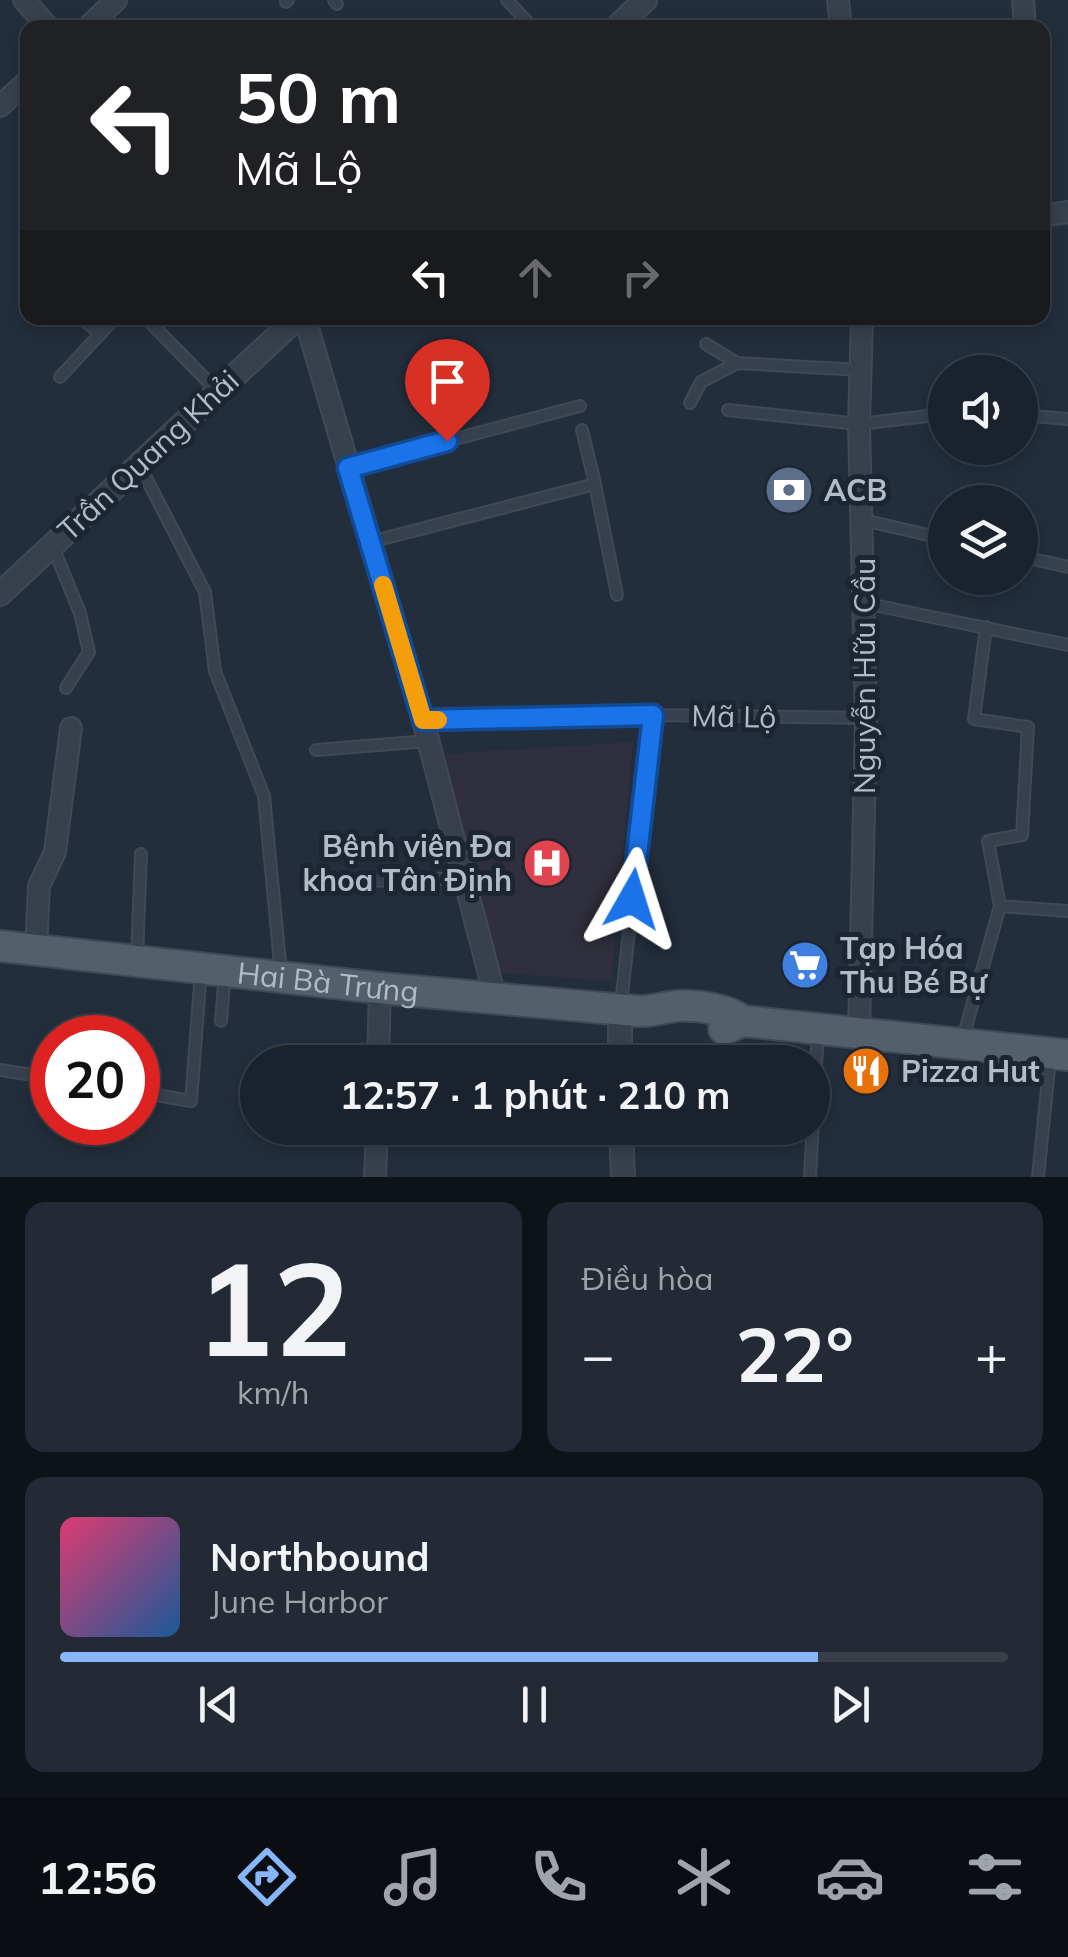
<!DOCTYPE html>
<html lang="vi">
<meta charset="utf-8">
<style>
:root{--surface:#1a222d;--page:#232a35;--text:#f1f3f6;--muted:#9fa4aa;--line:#383f49;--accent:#86b5f8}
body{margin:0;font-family:Mulish,sans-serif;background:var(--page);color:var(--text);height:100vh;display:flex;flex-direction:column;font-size:38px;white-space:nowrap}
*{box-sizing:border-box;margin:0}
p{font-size:32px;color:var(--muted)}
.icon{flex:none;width:55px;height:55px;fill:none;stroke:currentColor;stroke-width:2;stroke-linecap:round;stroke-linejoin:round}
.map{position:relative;height:1177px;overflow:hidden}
.panel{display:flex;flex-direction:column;gap:25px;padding:25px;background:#0e1319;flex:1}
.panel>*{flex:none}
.hud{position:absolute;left:20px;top:20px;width:1030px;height:305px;border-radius:20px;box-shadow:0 5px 15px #0003,0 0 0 2px var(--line);background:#202124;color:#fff;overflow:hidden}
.fabs{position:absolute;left:928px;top:355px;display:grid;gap:20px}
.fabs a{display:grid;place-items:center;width:110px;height:110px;border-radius:50%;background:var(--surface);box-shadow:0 5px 15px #0003,0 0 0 2px var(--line);font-size:50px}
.speed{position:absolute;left:30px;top:1015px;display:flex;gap:20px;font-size:50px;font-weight:700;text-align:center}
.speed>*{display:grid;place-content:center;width:130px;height:130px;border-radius:50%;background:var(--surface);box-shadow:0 5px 15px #0003,0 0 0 2px var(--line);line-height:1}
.speed .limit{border:15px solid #d22;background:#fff;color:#111}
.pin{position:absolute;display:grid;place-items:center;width:85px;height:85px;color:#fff;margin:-102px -42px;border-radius:50% 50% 50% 0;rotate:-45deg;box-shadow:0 0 10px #0007}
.pin .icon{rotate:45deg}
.me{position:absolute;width:110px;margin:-55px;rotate:6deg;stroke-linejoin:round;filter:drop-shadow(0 0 8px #0008)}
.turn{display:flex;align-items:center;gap:35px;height:210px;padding:0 50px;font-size:45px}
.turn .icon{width:130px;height:130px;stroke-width:2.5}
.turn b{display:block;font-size:70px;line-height:85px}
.lanes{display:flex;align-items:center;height:95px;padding:0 50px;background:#0003;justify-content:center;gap:50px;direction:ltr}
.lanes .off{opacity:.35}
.big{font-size:75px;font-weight:700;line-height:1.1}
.panel .widget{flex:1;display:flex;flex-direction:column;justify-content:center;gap:15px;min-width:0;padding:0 35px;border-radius:20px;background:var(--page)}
.panel .dial{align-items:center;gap:0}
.dial b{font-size:130px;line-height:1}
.song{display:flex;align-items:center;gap:30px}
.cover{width:120px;height:120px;border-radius:15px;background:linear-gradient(135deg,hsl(340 70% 55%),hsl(210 70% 35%))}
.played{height:10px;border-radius:5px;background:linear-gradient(90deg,var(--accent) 80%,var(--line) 80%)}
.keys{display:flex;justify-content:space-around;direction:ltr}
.heat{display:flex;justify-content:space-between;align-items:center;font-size:55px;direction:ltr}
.panel .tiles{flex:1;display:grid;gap:25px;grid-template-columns:1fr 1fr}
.widget:last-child{grid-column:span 2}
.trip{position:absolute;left:240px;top:1045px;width:590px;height:100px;border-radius:50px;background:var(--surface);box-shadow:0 5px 15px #0003,0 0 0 2px var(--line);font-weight:700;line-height:100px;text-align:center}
.dock{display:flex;height:160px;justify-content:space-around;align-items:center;background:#0a0e12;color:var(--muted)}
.dock .icon{width:70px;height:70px}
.dock .selected{color:var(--accent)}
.dock b{font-size:45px;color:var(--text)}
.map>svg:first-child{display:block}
</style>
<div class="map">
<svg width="1068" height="1177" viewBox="0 0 1068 1177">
<rect width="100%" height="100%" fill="#232e3c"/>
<path fill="#302f3d" d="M633 742 611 981 500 973 443 754Z"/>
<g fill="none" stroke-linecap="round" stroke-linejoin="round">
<g stroke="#404955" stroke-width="14">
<path id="service" d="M334 0 337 4
M507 0 533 28
M286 2 288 0
M81 318 101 334
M146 318 216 390
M706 344 737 363 861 370
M60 377 115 318
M690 403 701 382 737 363
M728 410 859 424 945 414
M1020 415 1068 419
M140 466 205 592 215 671 264 796 281 973
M349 467 580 406
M595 484 617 595
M863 520 945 539
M370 542 595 484 582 430
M53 547 80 613 89 652 66 688
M1020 556 1068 567
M864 603 1068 645
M423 720 653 715 866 718
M316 750 428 741
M340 882 464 878
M1000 906 1068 911
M137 958 141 854
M621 1004 653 715
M221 1021 225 972
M963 1038 1000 906 988 841 1022 835 1028 727 974 719 986 627
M0 1070 52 1078
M138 1092 191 1101 201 971
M687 1128 703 1133
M622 1134 666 1128
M810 1177 818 1031
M1038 1177 1050 1059"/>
</g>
<g stroke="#404955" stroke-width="24">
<path id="minor" d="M24 0 49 28
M838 0 841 28
M1023 0 1025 28
M87 28 116 0
M0 106 28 81
M1042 216 1068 212
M305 318 423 720 495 997
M36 949 39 886 55 852 71 728
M859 1034 866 718 859 424 862 318
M378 1062 380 988
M375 1177 377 1128"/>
</g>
<g stroke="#404955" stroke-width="26">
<path id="tertiary" d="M616 28 645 0
M0 594 297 318
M620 1062V1010
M621 1128 623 1177"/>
</g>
<g stroke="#404955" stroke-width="34">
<g id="primary">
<path id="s1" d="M0 946 380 988 637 1011C652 1012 664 1007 678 1006 700 1005 726 1009 743 1021"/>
<path d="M724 1029 743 1021 1068 1055"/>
</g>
</g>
<use href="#service" stroke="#37404c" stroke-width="10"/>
<use href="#minor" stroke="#37404c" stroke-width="20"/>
<use href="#tertiary" stroke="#37404c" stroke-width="22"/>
<use href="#primary" stroke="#545f6c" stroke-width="30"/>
</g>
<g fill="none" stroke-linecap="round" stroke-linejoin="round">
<g stroke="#114b97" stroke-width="25">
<path id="route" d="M447 441 348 468 423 720 653 715 632 899"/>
</g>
<use href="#route" stroke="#1a73e8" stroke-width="18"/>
<path stroke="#f59e0b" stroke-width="18" d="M383 585 423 720H438"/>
</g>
<defs>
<g id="bank-disc" transform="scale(2.5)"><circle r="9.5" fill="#5c6f8a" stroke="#1c2531"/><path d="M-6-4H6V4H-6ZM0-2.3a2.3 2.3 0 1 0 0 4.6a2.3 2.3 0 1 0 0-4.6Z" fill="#fff"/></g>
<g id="hospital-disc" transform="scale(2.5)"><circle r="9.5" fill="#e0444e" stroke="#1c2531"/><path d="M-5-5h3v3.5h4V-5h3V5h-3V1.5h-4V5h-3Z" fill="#fff"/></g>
<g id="supermarket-disc" transform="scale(2.5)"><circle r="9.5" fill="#3f7fe0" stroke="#1c2531"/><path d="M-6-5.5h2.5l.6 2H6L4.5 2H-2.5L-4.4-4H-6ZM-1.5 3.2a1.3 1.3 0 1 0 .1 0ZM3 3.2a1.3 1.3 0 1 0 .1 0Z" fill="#fff"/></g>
<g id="restaurant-disc" transform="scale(2.5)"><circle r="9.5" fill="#e8710a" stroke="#1c2531"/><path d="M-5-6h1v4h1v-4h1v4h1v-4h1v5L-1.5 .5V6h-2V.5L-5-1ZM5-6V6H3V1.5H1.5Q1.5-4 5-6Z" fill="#fff"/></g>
</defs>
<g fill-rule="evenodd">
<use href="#bank-disc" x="789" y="490"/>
<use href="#hospital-disc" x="547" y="863"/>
<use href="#supermarket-disc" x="805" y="965"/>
<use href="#restaurant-disc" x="866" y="1071"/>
</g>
<g text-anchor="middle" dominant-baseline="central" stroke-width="10" stroke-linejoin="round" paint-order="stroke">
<g font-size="30" fill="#b2bbc8" stroke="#1c2531">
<text transform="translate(148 455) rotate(-43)">Trần Quang Khải</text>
<text transform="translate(864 676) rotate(-90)">Nguyễn Hữu Cầu</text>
<text transform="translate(734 716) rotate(1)">Mã Lộ</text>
<text stroke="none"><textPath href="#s1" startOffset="330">Hai Bà Trưng</textPath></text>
</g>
<g font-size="30" font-weight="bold" fill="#b2bbc8" stroke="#1c2531" text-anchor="start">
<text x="824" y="490">ACB</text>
<text x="512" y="846" text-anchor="end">Bệnh viện Đa<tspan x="512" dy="34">khoa Tân Định</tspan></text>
<text x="840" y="948">Tạp Hóa<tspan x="840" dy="34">Thu Bé Bự</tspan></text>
<text x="901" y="1071">Pizza Hut</text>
</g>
</g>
</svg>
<div class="fabs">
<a><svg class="icon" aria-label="sound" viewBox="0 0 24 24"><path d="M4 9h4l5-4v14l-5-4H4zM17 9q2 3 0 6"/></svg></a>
<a><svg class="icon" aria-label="layers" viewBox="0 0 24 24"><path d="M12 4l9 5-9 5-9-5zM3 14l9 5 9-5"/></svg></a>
</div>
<div class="speed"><div class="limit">20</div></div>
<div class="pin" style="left:447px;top:441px;background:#d93025"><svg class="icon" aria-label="arrive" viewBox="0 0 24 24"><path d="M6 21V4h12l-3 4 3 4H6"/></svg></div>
<svg class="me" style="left:632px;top:899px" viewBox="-20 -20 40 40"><path d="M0-17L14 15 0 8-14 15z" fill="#1a73e8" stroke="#fff" stroke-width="4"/></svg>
<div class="trip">12:57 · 1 phút · 210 m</div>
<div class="hud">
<div class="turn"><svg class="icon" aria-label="left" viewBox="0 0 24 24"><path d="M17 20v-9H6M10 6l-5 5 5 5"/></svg><div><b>50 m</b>Mã Lộ</div></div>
<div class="lanes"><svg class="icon" aria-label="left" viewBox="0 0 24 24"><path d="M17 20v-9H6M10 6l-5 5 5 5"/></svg><svg class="icon off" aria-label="ahead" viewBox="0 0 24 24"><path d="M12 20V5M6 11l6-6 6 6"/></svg><svg class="icon off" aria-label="right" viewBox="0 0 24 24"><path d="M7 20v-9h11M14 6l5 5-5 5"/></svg></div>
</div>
</div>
<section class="panel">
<div class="tiles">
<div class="widget dial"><b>12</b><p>km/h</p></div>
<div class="widget"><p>Điều hòa</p>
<div class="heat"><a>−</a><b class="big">22°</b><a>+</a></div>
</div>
<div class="widget">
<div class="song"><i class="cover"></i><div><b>Northbound</b><p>June Harbor</p></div></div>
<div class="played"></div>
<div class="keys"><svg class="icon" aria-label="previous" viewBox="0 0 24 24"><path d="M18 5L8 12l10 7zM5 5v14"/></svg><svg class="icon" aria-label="pause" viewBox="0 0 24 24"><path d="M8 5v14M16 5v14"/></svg><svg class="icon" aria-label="next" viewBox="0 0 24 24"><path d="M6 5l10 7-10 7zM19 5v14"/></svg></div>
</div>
</div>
</section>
<nav class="dock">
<b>12:56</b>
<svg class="icon selected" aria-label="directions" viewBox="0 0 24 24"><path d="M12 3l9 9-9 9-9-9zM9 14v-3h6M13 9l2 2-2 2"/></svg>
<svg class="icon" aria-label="music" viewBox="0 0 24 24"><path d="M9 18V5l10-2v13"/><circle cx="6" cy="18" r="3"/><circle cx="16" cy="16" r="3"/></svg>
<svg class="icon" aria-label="phone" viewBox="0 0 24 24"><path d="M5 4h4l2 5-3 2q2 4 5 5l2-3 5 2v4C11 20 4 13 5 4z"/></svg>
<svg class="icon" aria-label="climate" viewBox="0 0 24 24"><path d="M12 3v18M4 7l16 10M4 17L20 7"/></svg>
<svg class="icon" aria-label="car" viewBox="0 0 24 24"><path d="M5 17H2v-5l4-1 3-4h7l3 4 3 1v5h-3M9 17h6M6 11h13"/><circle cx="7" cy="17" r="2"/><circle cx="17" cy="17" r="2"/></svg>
<svg class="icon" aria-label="filters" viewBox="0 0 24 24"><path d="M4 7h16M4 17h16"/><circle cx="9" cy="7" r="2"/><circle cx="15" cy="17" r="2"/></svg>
</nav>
